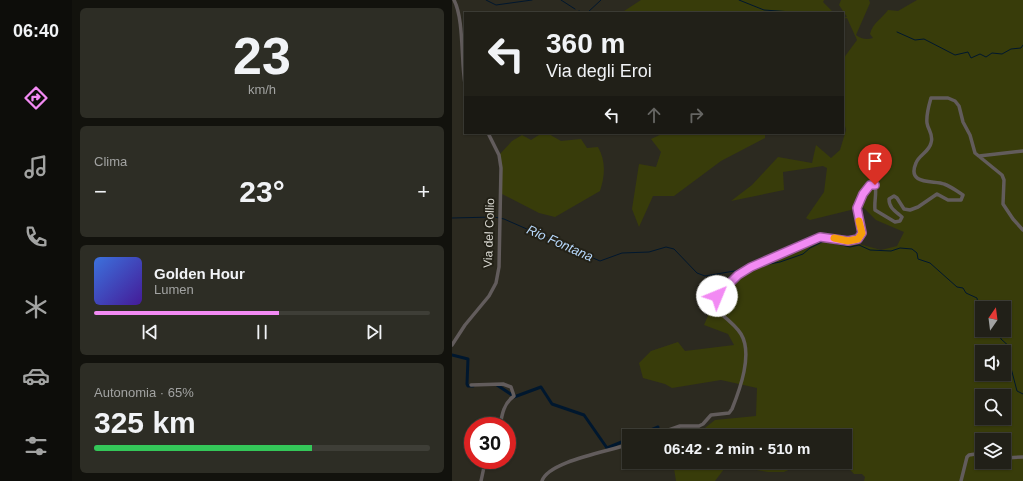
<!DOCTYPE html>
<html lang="it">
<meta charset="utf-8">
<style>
:root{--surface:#212018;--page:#2d2d25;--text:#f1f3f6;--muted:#a2a3a2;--line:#3e3e37;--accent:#f28af3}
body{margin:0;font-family:Helvetica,sans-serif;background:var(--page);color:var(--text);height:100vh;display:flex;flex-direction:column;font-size:15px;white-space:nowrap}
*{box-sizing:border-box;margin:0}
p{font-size:13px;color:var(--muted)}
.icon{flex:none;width:22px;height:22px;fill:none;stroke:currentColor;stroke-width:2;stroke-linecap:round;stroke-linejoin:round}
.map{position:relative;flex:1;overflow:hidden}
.panel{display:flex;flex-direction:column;gap:8px;padding:8px;background:#12120d;width:380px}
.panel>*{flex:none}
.top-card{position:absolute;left:12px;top:12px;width:380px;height:122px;border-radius:0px;box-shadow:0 1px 3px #0004,0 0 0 1px var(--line);background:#212018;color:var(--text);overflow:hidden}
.needle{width:26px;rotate:14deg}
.buttons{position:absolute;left:523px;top:301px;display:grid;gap:8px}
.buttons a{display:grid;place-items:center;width:36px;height:36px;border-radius:0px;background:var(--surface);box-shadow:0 1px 3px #0004,0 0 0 1px var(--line);font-size:20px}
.speed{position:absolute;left:12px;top:417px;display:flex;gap:8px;font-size:20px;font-weight:700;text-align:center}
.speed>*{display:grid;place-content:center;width:52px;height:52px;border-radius:50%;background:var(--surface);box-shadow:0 1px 3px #0004,0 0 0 1px var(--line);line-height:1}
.speed .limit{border:6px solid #d22;background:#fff;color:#111}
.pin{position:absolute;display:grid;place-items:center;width:34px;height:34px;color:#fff;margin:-41px -17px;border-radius:50% 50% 50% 0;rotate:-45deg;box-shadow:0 0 4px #0007}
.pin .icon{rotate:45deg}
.me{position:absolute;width:44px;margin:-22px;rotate:45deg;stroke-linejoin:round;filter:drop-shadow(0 0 3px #0008)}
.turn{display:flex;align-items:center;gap:14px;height:84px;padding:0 16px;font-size:18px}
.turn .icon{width:52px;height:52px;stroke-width:2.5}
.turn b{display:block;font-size:28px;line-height:34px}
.lanes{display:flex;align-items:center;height:38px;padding:0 16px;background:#0003;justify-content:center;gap:20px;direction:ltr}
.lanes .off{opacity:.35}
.big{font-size:30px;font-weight:700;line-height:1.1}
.panel .card{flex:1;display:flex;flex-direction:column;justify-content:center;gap:6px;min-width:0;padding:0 14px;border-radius:6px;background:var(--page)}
.panel .dial{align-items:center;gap:0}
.dial b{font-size:52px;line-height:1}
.song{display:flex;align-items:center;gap:12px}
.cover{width:48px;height:48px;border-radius:6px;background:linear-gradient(135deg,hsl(220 70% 55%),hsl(260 70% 35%))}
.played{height:4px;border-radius:2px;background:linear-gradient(90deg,var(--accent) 55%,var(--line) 55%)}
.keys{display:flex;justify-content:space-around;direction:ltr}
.heat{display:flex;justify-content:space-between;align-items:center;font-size:22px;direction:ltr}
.charge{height:6px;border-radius:3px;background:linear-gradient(90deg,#34c759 65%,var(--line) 0)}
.trip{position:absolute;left:170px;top:429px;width:230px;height:40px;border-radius:0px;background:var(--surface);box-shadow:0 1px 3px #0004,0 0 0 1px var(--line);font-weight:700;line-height:40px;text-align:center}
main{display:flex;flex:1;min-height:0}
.menu{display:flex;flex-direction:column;width:72px;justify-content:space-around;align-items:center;background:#0d0d0a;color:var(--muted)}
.menu .icon{width:28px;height:28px}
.menu .active{color:var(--accent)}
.menu b{font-size:18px;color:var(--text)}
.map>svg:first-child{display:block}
</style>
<main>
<nav class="menu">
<b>06:40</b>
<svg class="icon active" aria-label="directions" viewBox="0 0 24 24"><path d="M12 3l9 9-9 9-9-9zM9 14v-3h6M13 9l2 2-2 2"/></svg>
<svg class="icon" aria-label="music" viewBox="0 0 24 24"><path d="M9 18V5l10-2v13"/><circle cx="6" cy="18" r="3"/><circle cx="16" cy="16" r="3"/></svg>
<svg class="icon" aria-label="phone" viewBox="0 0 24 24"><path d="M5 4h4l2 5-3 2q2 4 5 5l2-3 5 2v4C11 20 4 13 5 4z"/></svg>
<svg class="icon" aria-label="climate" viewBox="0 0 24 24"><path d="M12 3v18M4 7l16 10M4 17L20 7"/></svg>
<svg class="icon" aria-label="car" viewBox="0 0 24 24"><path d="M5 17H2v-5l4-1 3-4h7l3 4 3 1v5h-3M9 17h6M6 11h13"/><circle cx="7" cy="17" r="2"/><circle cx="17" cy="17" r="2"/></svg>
<svg class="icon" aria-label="filters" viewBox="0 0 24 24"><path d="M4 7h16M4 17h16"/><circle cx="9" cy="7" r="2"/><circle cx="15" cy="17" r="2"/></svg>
</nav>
<section class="panel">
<div class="card dial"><b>23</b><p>km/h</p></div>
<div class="card"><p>Clima</p>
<div class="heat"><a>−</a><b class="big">23°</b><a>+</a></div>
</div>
<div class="card">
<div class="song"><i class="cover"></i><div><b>Golden Hour</b><p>Lumen</p></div></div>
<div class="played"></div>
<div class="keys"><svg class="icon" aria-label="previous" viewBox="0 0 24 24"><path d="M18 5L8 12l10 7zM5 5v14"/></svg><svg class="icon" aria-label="pause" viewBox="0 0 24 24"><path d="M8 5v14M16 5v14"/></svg><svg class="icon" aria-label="next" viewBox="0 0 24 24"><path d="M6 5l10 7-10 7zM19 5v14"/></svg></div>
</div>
<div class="card"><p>Autonomia · 65%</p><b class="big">325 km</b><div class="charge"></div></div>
</section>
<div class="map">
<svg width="571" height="481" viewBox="0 0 571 481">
<rect width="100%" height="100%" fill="#2c2a20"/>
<path fill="#383c0a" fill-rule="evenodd" d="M189 0H372L371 2 382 13H169Z
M389 0H417L418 3 404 35C409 39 415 40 421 38L418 34C421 22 430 19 436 10L446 11 465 0H571V481H412L413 477 410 474H402L391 462H393V436H217L225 430 249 431 263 420 304 416 305 388 269 380 220 388 213 384 191 378 187 363 199 351 226 342 233 351 282 345 276 334 252 325 265 295 287 275 368 237 396 241 429 250 445 246 452 232 424 220 411 207 358 220 354 218 372 192 375 168 371 166 331 172 332 190 279 201 300 185 326 157 360 163 364 145 379 158 388 150 394 130 391 118V59L405 40 395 18 391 19V17H395L387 5ZM530 308H552V330H530ZM530 352H552V374H530ZM530 396H552V418H530ZM530 440H552V462H530Z
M90 133H95L109 141 129 139 135 148 146 147C154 161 153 176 148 191L103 217 87 213 50 194 47 155 60 141 70 135 79 140Z
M212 133H313V138L269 161 222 196H201L187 227 180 209 187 164 204 167 209 152 199 139Z
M221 462H353L332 472H316L275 465 263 481H224Z"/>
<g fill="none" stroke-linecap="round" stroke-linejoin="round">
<path stroke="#00172e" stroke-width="1" d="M34 0 44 5 80 0
M109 0 123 9
M287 0 312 10 354 13
M127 11 133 13
M135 13 149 0
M445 32 463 40 472 39 503 55 516 52 519 58 528 54 534 57 540 53 550 54 559 49 569 48 571 45
M0 218 42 217 52 219 148 261 170 253 197 252 214 247 222 249 245 273 253 276 294 269
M307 266 328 262 351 254 358 248 372 241 398 247 407 245 418 250 439 251 448 248 460 249 465 253 466 259 478 263 505 287 511 288 514 293 525 298 526 304 530 308
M546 330 549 339 559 348V368L565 391 571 394"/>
<path stroke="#00172e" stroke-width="3" d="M0 355 16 359 15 384 16 386H21
M45 385 60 395
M62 397 89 387 100 404 132 415 155 448 177 439
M185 436 206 427"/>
<path stroke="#625c5c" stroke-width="3.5" d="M2 0C12 19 9 61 13 84
M527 156 571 151
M0 345 13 325 37 296 44 283 47 267 49 168 47 155 36 133
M19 385 51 384 59 387 62 396C52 403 50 414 48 426
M200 436 228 426H247L251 424 259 415 277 413 280 409C288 389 301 354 289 334 283 324 271 316 262 308 260 281 318 259 339 250 348 246 359 239 370 237 382 234 393 242 406 239L410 233 405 208 411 194 418 185H423C425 193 422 201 423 210L443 222 448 221 450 217C443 211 437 208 437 199L442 196 445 198 452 209 458 210 466 207 485 194 496 200H509L511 195C505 191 498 186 492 184 483 180 454 186 464 163 467 155 477 152 479 143 482 135 476 130 475 123 474 115 477 105 479 98H496L503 101 507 106 511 122 518 135 523 153 550 175 552 180 551 204 561 219 571 230
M552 458 571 457
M29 481 32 467 37 460
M90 481C96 461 159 451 177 444
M509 481 515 457 517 455 530 453"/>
</g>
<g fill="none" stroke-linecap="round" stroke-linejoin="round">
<g stroke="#9d5a9e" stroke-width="10">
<path id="route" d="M265 296 286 275 299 267 368 237 396 241 406 239 410 233 405 208 411 194 418 185H423"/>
</g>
<use href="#route" stroke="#f28af3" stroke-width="7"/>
<path stroke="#f59e0b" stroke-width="7" d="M382 238 396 241 406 239 410 233 407 221"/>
</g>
<g text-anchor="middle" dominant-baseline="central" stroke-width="4" stroke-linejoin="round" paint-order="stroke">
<g font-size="12" fill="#dbdad3" stroke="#232117">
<text transform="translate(37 233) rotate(-88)">Via del Collio</text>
</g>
<g font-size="13" font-style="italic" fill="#b7d8fb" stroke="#232117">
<text transform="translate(108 243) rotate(24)">Rio Fontana</text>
</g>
</g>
</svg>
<div class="buttons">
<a><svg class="needle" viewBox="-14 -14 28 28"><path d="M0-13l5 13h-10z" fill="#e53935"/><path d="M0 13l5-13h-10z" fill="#a2a3a2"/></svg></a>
<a><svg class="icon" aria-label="sound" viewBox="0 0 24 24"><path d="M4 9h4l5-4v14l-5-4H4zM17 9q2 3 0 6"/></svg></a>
<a><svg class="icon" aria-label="search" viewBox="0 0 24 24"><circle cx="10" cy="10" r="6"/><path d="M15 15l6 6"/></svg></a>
<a><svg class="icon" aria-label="layers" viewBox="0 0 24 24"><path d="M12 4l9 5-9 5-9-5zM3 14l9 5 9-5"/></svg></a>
</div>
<div class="speed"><div class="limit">30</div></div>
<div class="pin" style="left:423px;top:185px;background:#d93025"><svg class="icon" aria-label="arrive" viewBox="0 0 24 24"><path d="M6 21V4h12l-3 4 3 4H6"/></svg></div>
<svg class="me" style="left:265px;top:296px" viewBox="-20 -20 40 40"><circle r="19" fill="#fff"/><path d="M0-13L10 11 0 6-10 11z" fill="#f28af3"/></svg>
<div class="trip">06:42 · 2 min · 510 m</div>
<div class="top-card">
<div class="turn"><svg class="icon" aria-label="left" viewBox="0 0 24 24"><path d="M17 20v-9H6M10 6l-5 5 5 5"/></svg><div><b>360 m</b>Via degli Eroi</div></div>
<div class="lanes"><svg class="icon" aria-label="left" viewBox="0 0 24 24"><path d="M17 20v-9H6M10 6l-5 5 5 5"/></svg><svg class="icon off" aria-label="ahead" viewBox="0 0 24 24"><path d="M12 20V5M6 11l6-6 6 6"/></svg><svg class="icon off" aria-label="right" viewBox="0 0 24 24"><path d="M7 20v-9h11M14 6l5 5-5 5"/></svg></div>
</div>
</div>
</main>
